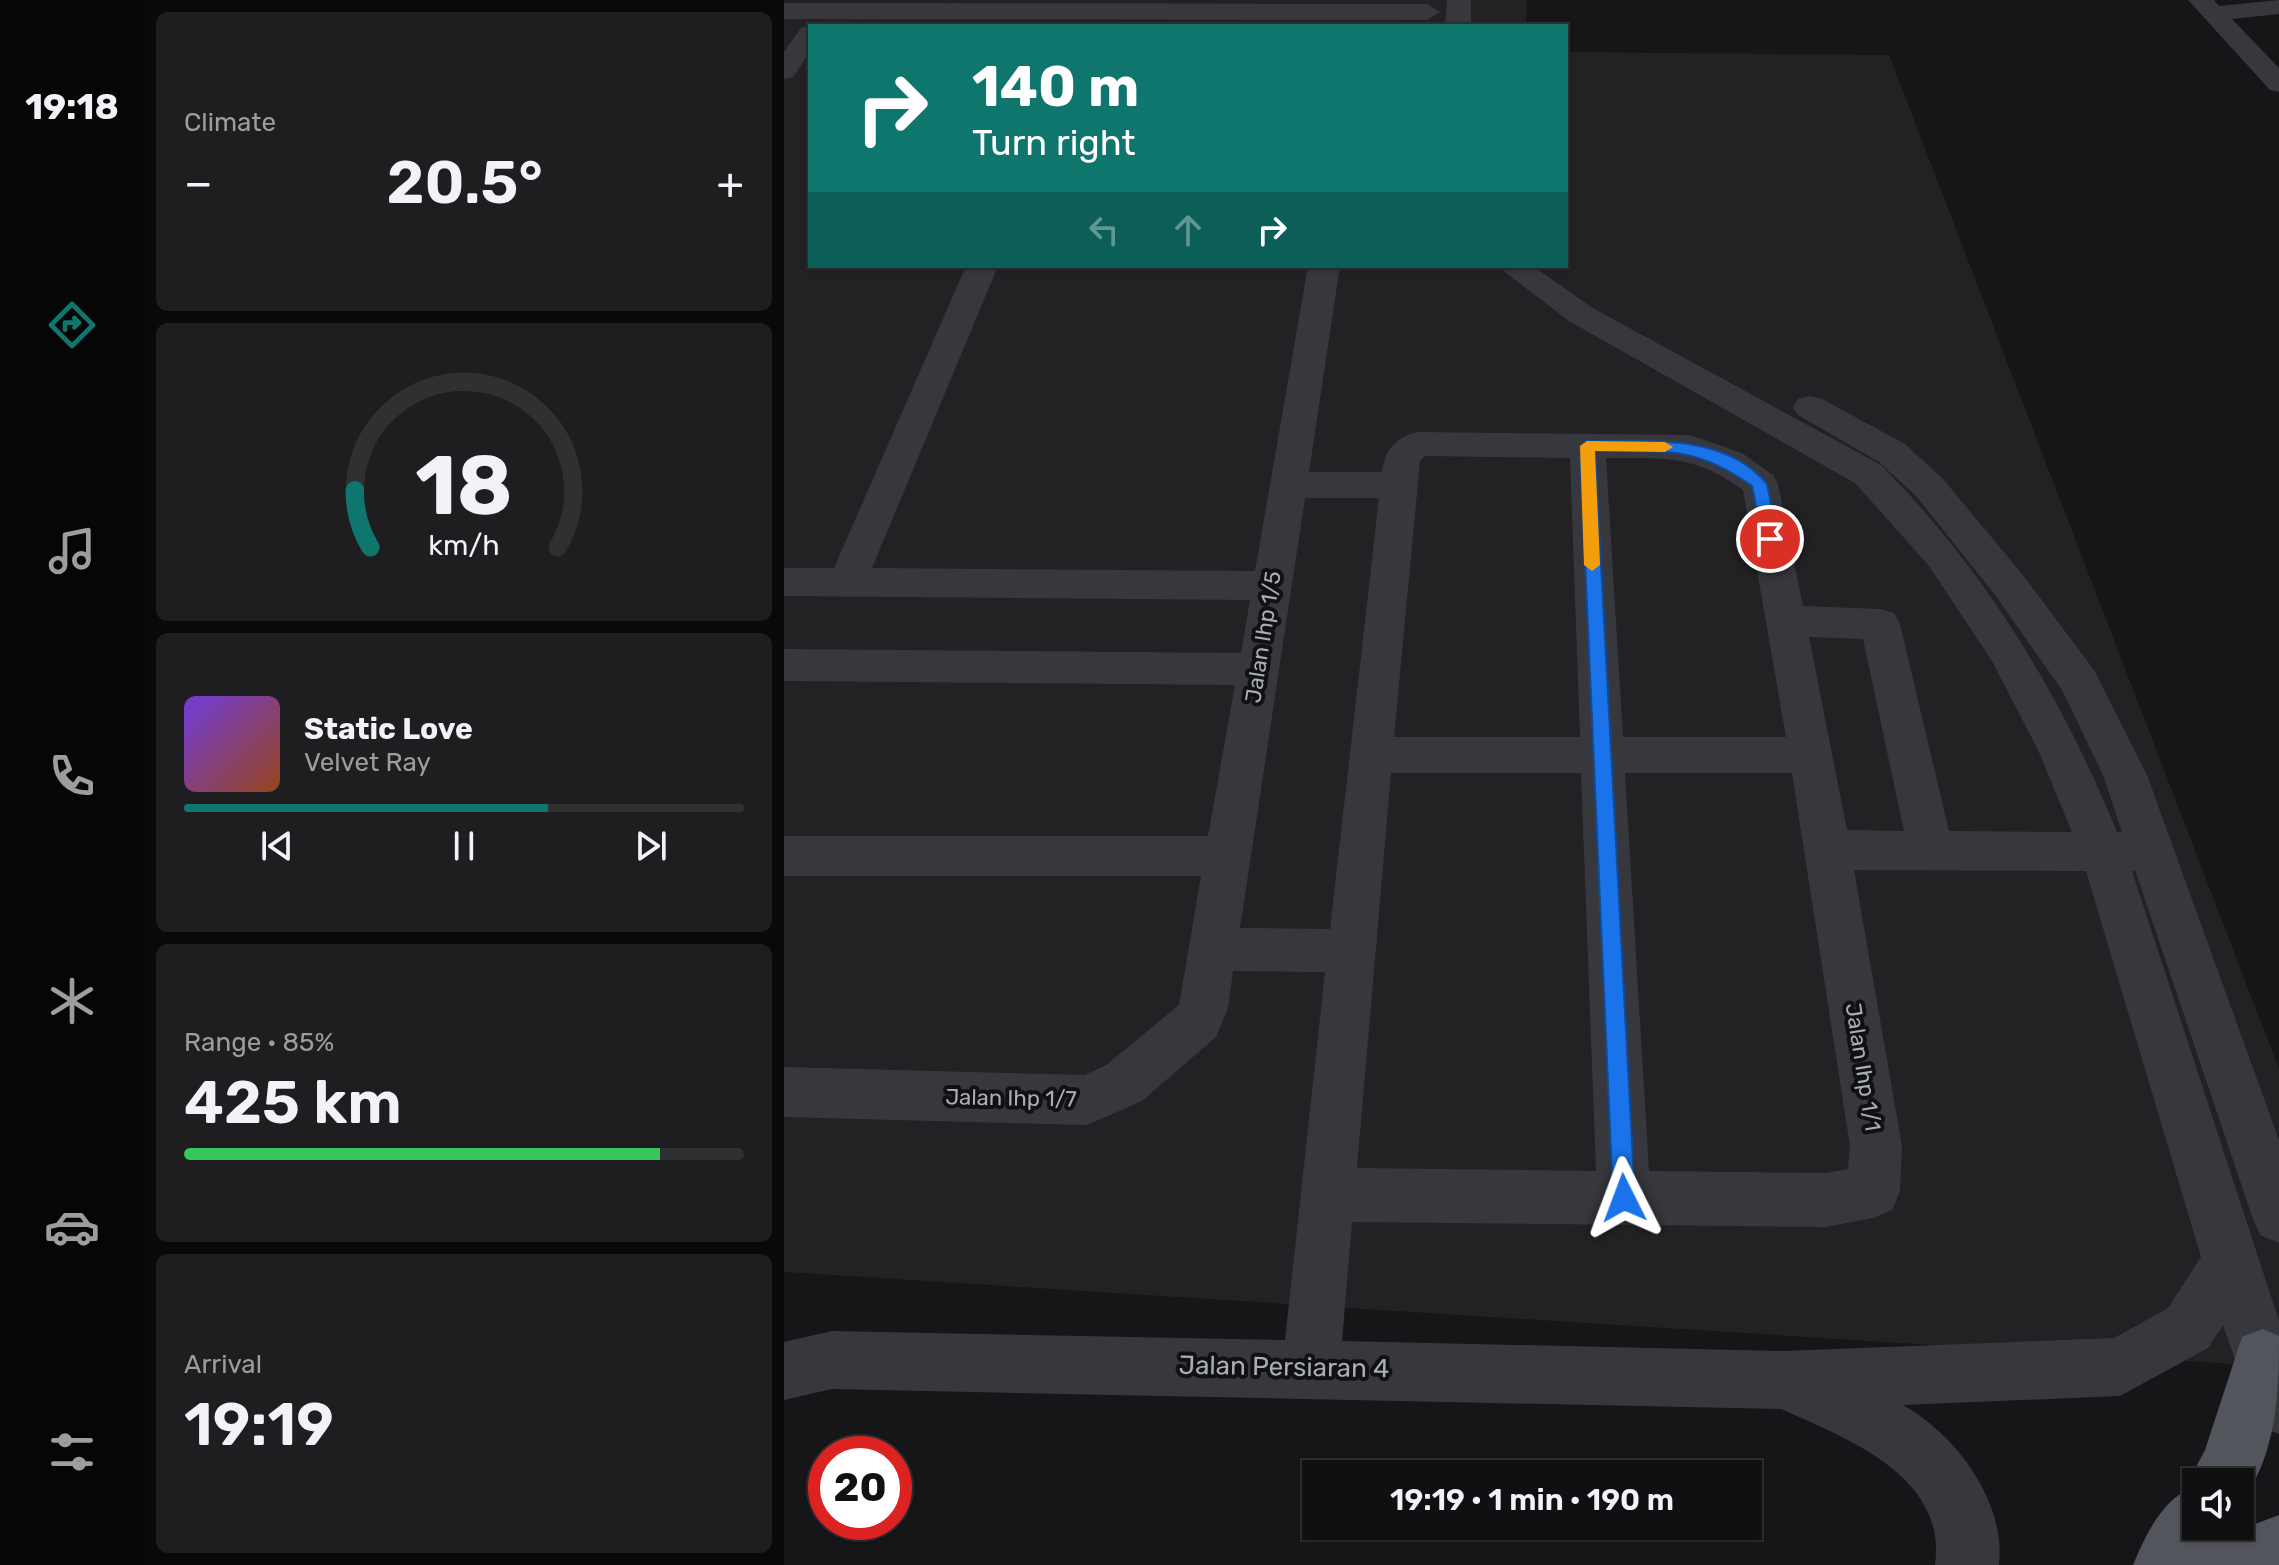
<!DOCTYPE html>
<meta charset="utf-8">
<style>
:root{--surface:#101012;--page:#1e1e20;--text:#f1f3f6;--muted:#9c9d9f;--line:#303032;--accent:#0f766e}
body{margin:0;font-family:Rubik,sans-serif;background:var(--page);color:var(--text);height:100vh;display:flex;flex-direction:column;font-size:30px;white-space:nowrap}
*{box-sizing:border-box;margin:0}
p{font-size:26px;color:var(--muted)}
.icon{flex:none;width:44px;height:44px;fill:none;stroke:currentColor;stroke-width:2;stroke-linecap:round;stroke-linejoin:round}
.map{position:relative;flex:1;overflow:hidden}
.side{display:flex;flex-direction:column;gap:12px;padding:12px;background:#09090a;width:640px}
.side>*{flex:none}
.hud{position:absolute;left:24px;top:24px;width:760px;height:244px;border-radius:0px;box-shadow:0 2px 6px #0004,0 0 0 2px var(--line);background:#0f766e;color:#fff;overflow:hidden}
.buttons{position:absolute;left:1398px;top:1468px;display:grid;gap:16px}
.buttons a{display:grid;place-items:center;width:72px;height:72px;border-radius:0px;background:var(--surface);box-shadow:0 2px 6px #0004,0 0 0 2px var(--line);font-size:40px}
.speed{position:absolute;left:24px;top:1436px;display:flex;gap:16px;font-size:40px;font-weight:700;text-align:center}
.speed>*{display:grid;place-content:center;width:104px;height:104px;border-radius:50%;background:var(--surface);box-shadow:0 2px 6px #0004,0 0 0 2px var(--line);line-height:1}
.speed .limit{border:12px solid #d22;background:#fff;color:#111}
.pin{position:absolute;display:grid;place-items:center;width:68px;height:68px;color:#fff;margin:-34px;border:4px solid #fff;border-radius:50%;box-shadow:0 2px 8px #0007}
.me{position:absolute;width:88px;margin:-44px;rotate:357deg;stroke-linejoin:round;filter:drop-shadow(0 0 6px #0008)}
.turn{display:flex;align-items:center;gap:28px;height:168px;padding:0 32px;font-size:36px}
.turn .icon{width:104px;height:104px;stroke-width:2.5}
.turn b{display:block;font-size:56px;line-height:68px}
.lanes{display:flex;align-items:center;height:76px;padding:0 32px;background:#0003;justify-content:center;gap:40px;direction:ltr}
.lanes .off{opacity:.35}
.big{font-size:60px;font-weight:600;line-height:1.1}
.side .card{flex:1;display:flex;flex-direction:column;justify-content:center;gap:12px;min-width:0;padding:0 28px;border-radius:12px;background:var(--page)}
.side .dial{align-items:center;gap:0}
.dial svg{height:208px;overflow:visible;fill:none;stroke:var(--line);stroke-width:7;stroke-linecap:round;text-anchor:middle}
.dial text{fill:var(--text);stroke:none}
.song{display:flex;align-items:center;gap:24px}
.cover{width:96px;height:96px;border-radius:12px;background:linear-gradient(135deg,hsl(260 70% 55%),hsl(20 70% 35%))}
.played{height:8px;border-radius:4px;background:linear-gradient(90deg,var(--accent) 65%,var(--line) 65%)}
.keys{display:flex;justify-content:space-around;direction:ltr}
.heat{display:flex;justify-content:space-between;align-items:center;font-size:44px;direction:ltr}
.charge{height:12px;border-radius:6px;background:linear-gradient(90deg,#34c759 85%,var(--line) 0)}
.trip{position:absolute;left:518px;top:1460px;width:460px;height:80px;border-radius:0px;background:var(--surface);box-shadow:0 2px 6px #0004,0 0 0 2px var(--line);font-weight:600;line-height:80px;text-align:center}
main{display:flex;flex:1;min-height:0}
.tab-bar{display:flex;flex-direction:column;width:144px;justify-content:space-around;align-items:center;background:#060607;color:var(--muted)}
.tab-bar .icon{width:56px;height:56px}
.tab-bar .selected{color:var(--accent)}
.tab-bar b{font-size:36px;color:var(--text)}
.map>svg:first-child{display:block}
</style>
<main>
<nav class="tab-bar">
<b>19:18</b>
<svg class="icon selected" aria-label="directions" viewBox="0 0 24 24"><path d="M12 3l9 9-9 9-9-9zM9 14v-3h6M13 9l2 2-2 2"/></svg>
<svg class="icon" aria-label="music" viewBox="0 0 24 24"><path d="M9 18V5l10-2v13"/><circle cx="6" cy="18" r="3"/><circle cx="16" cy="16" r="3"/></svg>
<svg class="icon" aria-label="phone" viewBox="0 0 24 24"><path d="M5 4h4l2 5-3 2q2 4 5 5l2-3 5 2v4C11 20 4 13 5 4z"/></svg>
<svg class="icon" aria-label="climate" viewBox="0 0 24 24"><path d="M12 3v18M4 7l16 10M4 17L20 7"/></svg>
<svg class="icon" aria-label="car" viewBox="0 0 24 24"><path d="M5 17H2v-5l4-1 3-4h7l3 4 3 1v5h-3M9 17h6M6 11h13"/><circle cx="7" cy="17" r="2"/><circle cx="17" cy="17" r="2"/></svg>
<svg class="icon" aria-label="filters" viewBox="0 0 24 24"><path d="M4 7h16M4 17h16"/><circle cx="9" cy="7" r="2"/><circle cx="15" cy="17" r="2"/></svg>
</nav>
<section class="side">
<div class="card"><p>Climate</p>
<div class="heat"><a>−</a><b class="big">20.5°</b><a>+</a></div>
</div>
<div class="card dial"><svg viewBox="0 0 100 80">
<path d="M14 69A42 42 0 1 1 86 69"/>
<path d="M14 69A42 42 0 0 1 8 47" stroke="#0f766e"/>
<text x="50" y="56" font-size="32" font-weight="700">18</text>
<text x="50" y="72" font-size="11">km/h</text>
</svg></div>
<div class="card">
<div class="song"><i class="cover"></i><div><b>Static Love</b><p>Velvet Ray</p></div></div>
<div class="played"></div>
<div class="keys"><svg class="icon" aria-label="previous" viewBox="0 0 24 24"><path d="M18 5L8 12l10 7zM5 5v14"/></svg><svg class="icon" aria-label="pause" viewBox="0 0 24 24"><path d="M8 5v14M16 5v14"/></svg><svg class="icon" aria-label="next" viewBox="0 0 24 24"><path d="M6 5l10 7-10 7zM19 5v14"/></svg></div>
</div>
<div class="card"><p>Range · 85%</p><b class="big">425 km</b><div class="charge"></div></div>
<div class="card"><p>Arrival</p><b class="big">19:19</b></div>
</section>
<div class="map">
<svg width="1495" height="1565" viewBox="0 0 1495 1565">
<rect width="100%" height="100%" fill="#161618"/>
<path fill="#222225" d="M0 0H743L742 26H26V266H782V52L1105 55 1495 1069V1367L0 1272Z"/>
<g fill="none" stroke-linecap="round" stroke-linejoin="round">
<path fill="#37383d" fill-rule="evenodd" d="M663 0H687V26H661Z
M1404 0H1430L1435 6 1495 0V14L1448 19 1495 68V92L1486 90Z
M0 3 643 4 656 12 643 20 0 19Z
M26 25V52L9 77 0 79V52L17 28Z
M182 266H214L88 568 471 571 524 266H556L525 472H598C601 450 611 438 633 432L906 435 958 453 989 475 994 484 1019 606 1096 609 1110 613 1116 624 1165 831 1288 832 1254 750 1208 661 1145 566 1071 483 785 321 713 266H749L807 307 1097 465C1202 571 1277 695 1333 832H1338L1319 775 1278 690 1211 595 1133 497 1095 462 1014 415 1009 407 1014 399 1026 396 1038 399 1121 444 1159 479 1239 575 1310 670 1363 775 1495 1140V1243L1476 1235 1468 1216 1351 870 1348 871 1495 1321V1434L1474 1425 1439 1325 1424 1348 1336 1396 1119 1405C1172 1435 1222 1501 1215 1565H1151C1164 1476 1062 1438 997 1409L48 1389 0 1400V1342L48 1331 501 1340 541 972 449 971 444 1008 432 1037 358 1101 303 1125 0 1117V1067L301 1075 322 1065 395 1005 417 876H0V836H424L451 685 0 681V649L457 653 466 600 0 596V568H50ZM641 456 786 458 796 737H610L636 461ZM822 458C882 459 907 453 959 490L1002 737H839ZM521 498H595L546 929 456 928ZM1025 637 1079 639 1120 831 1063 830ZM607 773H797L812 1171 573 1168ZM841 773H1008L1066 1146 1064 1169 1041 1173 865 1171ZM1070 870 1302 871 1417 1257 1384 1308 1330 1338 1000 1351 558 1341 568 1222 1041 1227 1089 1218 1108 1210 1116 1191 1118 1146Z"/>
<path fill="#53555c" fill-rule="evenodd" d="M1479 1329 1495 1336C1495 1393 1493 1456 1456 1504V1482H1412V1526H1439L1434 1538 1495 1515V1565H1349C1361 1536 1378 1500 1407 1488L1404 1482 1421 1450 1458 1337Z"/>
</g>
<path fill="#1a73e8" stroke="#114b97" stroke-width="2" d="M803 441C862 442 941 432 983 484L994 539 991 543H980L968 486C909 444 880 452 811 451L851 1198 848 1206 840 1210 832 1206 829 1198 796 446Z"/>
<path fill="#f59e0b" d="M803 441 881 442 889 447 881 452 811 451 816 565 808 571 800 565 796 446Z"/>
<g text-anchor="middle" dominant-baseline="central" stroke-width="8" stroke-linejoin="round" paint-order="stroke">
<g font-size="22" fill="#a8adb8" stroke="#111113">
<text transform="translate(479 637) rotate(-81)">Jalan Ihp 1/5</text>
<text transform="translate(1079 1067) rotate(81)">Jalan Ihp 1/1</text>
<text transform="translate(227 1098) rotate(1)">Jalan Ihp 1/7</text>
</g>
<g font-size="26" fill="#a8adb8" stroke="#111113">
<text transform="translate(500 1367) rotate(1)">Jalan Persiaran 4</text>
</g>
</g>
</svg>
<div class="buttons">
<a><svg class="icon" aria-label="sound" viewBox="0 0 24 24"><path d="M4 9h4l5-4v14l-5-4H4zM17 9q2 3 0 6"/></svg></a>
</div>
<div class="speed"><div class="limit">20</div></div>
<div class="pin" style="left:986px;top:539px;background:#d93025"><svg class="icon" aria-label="arrive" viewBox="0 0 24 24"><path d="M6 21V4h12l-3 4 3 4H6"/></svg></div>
<svg class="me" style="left:840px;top:1198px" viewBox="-20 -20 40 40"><path d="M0-17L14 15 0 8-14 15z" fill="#1a73e8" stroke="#fff" stroke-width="4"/></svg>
<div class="trip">19:19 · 1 min · 190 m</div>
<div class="hud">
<div class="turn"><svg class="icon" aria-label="right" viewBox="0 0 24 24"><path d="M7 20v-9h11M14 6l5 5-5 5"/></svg><div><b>140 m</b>Turn right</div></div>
<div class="lanes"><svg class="icon off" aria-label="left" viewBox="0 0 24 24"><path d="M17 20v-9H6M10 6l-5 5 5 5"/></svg><svg class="icon off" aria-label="ahead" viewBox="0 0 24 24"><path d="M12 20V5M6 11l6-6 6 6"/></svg><svg class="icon" aria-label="right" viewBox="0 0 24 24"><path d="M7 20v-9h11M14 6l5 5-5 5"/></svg></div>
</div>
</div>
</main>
